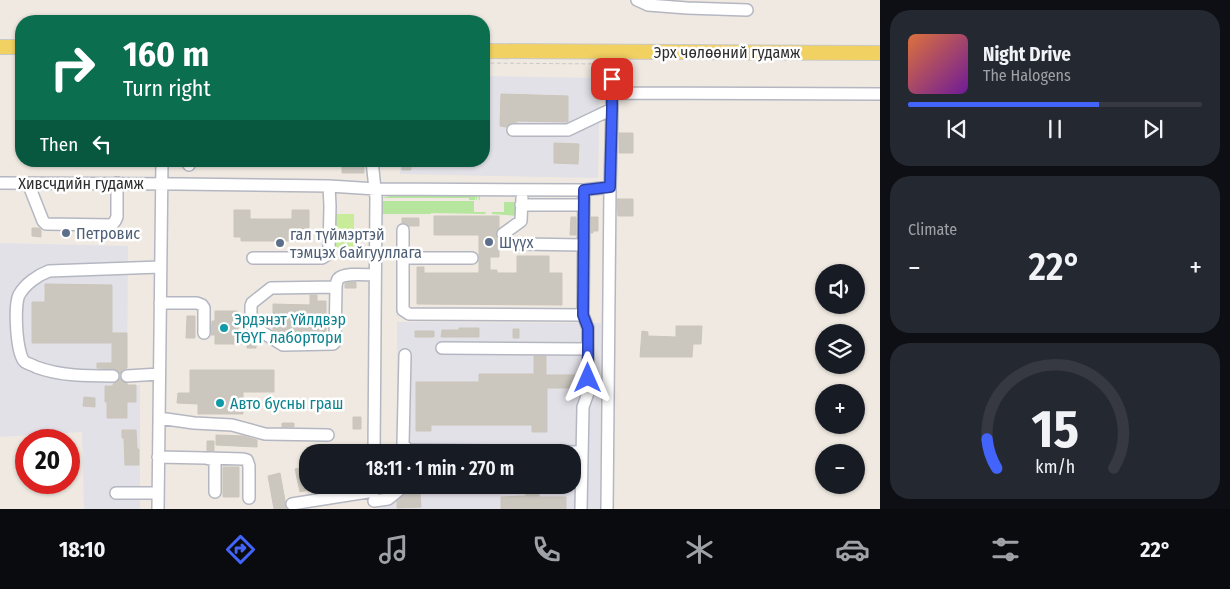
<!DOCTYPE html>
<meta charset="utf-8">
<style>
:root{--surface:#171b24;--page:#242831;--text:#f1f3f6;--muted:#9ea1a6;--line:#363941;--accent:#4264fb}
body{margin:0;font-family:"Fira Sans Condensed",sans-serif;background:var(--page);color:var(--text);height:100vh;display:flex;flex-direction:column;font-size:19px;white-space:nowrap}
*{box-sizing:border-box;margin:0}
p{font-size:16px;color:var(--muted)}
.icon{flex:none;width:28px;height:28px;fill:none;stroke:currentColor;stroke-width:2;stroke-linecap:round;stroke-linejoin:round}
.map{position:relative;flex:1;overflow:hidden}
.sheet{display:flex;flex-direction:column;gap:10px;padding:10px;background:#0d0f14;width:350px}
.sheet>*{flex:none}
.guide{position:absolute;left:15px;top:15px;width:475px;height:152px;border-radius:20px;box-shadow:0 1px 4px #0004;background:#0b6e4f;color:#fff;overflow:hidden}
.tools{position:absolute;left:815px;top:264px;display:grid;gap:10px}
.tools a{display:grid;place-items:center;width:50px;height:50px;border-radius:50%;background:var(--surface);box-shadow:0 1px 4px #0004;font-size:25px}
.speed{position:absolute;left:15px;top:429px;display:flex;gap:10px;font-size:25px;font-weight:700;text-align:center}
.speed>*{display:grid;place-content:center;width:65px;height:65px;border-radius:50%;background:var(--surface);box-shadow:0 1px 4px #0004;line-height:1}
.speed .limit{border:8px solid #d22;background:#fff;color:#111}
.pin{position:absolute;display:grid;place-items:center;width:42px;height:42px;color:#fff;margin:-21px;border-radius:10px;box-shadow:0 2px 8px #0006}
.me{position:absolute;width:55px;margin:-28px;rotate:0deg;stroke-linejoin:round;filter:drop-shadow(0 0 4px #0008)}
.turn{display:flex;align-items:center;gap:18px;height:105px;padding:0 25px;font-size:22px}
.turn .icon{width:65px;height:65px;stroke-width:2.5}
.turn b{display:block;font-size:35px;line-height:42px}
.then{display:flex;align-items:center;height:48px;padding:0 25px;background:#0003;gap:10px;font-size:19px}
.big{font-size:38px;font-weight:600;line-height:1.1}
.sheet .card{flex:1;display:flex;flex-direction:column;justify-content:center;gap:8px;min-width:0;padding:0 18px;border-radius:20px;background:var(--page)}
.sheet .dial{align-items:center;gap:0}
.dial svg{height:130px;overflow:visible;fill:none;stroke:var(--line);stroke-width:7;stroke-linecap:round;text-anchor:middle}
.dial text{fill:var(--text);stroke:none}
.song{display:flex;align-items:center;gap:15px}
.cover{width:60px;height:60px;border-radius:8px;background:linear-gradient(135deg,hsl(20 70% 55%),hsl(280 70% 35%))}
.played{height:5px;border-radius:2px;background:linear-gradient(90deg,var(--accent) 65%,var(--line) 65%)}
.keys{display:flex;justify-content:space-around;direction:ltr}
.heat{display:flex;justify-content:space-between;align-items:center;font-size:28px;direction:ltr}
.trip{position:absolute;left:299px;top:444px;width:282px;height:50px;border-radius:20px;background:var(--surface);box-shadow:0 1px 4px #0004;font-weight:600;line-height:50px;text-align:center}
.tab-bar{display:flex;height:80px;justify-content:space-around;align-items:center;background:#090b0e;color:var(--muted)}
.tab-bar .icon{width:35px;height:35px}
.tab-bar .current{color:var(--accent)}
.tab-bar b{font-size:22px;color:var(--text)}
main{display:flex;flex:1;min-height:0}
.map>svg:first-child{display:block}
</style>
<main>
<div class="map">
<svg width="880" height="509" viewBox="0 0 880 509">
<rect width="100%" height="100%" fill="#efe9e1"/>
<path fill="#e3e1e8" d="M484 76 600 78 598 178 400 174V161H484Z
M0 243 128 246 127 385H140V509H84L82 432 0 437Z
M397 322 601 323 600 509H380V489H382V485H572V452H397Z"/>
<path fill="#b6e59e" d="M397 194 480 195V200H479L478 195 477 196V200H476L475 195V200H469V198H382Z
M382 201H474V212H486L485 214 431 213V214H382Z
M504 202H519V216L492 214V212H504Z"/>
<path fill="#c9ec9a" d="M335 214H354V248H335Z"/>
<path fill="#cbc7bf" stroke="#cbc5ba" d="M501 94 568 96V122L517 121V122L510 123 506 127 500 126Z
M619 133H633V153H619Z
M554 143 579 144 578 164 554 163Z
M342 161H364V173H342Z
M402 161H411V170H402Z
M617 199H633V216H618Z
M234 210H250V219H292V210H309V238H300V241H241V237H234Z
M434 216H499V228L496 234 499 240V257H490V270H497V273H517V256H549V273H562V305L417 304V267H424V273H479V235H434Z
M571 217H576V235H570Z
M591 217H598V231H593V233H591Z
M402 218H419V226H409L406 223H402Z
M32 228H39L41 230V237L32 236Z
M351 282H356V288H345V283Z
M45 284 112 285V333H127V368L122 370 120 374 117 370 114 369 97 368V363H112V343H32V302H45Z
M310 295H317V301H326V337H310V334L278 333 273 330V304L310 305Z
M215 311H238V333H250L256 337V348H247V344H215V335H211L212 321H215Z
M187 316H195V338H186Z
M676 326H702L701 344H693L692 357H640L642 331 648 332V336L676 337Z
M459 328H479V337H441L442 330H459Z
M513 329H519V338H513Z
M415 331H434V337H415Z
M534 356H546V375H580V388H547V432H532V425H431V431H416V382H479V374H534Z
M190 370H274V392H243V414H198V404L177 403 178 393H190Z
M120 378 123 382 127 383V385H136V402H127V418H107V402H105V386H113V384L117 382Z
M84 397 95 398V407L83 406Z
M287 402H303V410H287Z
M353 417H361V429H353Z
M282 423H294V427H282Z
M122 430H136L137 449H139V465H125L124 438H122Z
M216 435 244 436 257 440V447L216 445Z
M207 441H214V451H207Z
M308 466V490L300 492 295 469Z
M223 467H239V497H223Z
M280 473 285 501V506L286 509H274L268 476Z
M382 485H393L385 492H382Z
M526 491H539V497H566V509H501V497L526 496Z
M420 493 421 507 397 508V501L406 494Z"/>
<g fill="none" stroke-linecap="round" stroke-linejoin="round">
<g stroke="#b4b7c1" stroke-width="14">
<path id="minor" d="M637 0 648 5 687 8 747 10
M612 93 880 94
M513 130H568L612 109
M372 161 376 198 374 452
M189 165V161
M0 183 180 184 329 186 376 189 584 190 610 187
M28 183 43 221 46 224 112 225 115 221 117 217V183
M521 205H584
M403 230V310L409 314 583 315
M503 234 521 221 522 198
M521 244 583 245
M253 258H322L327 255 329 251 330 206 329 186
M403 258H472
M336 287 271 288 252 303 251 306V324L252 326 283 345 333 344 335 342 336 287C336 285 337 281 338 279 344 272 367 275 375 275
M160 303H197L202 305 204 308V333
M442 348 588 349
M405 355 403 444 408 450 582 452
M113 376C87 376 60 376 36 367 33 365 28 364 25 362 16 355 14 305 19 295 25 284 38 275 49 271L160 267
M127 376 159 374
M159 418 194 423 232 425 265 434 328 435
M158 457 205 458 214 460 215 464V492
M208 458 243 459 247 460 249 466V498
M116 493H158
M374 501 388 499 405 485
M292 504 374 491
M158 509 162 161
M581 509 583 407 588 393V328L583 315 584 190
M607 509 610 187 612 109V52"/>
</g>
<g stroke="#c9c9c9" stroke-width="16">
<path id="major" d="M0 47H21
M484 51 880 53"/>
</g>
<path stroke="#c9c9c9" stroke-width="1" stroke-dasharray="4 2.5" stroke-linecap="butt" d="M484 63 601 64"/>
<use href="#minor" stroke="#fff" stroke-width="11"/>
<use href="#major" stroke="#f2d163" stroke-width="14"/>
</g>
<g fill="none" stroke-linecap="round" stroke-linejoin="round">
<g stroke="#2b41a3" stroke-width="12">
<path id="route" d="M588 378V328L583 315 584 190 610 187 612 108V79"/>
</g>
<use href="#route" stroke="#4264fb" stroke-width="9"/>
</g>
<g fill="#5c6f8a" stroke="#fff" stroke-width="2">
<circle cx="66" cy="233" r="5"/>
<circle cx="489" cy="242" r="5"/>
<circle cx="280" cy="243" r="5"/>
</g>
<g fill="#0f9aa8" stroke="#fff" stroke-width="2">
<circle cx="224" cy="328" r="5"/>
<circle cx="220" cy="403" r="5"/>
</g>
<g text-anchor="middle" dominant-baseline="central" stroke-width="5" stroke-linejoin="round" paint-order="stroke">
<g font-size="16" fill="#2e2e2e" stroke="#fff">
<text x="727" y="52">Эрх чөлөөний гудамж</text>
<text x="81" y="183">Хивсчдийн гудамж</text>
</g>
<g font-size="16" fill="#4e5e75" stroke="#fff" text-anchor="start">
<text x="76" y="233">Петровис</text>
<text x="290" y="234">гал түймэртэй<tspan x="290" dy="18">тэмцэх байгууллага</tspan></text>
<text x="499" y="242">Шүүх</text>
</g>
<g font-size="16" fill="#0d838f" stroke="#fff" text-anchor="start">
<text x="234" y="319">Эрдэнэт Үйлдвэр<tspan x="234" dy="18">ТӨҮГ лабортори</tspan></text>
<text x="230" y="403">Авто бусны граш</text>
</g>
</g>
</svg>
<div class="tools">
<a><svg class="icon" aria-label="sound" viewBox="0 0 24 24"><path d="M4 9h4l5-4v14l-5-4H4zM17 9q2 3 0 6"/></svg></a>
<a><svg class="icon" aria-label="layers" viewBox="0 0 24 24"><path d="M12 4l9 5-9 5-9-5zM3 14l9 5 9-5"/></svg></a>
<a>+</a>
<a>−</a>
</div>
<div class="speed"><div class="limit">20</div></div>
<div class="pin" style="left:612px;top:79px;background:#d93025"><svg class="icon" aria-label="arrive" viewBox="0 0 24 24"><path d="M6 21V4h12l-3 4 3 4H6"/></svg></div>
<svg class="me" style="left:588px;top:378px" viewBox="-20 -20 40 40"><path d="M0-17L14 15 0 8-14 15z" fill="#4264fb" stroke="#fff" stroke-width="4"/></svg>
<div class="trip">18:11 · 1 min · 270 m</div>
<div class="guide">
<div class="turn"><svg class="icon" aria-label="right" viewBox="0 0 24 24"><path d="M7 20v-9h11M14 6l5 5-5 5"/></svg><div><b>160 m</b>Turn right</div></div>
<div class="then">Then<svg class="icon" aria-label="left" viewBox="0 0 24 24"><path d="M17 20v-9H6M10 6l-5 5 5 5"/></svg></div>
</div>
</div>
<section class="sheet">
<div class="card">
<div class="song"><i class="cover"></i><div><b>Night Drive</b><p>The Halogens</p></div></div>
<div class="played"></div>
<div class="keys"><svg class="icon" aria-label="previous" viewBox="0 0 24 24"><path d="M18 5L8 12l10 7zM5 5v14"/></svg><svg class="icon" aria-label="pause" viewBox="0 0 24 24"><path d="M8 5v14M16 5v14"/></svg><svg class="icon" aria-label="next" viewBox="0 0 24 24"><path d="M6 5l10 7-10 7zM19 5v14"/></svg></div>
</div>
<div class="card"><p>Climate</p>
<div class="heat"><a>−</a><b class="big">22°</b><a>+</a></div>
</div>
<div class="card dial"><svg viewBox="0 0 100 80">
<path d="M14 69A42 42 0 1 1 86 69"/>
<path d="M14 69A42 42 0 0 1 8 51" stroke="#4264fb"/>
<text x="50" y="56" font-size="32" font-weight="700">15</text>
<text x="50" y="72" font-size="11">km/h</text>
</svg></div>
</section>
</main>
<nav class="tab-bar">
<b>18:10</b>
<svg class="icon current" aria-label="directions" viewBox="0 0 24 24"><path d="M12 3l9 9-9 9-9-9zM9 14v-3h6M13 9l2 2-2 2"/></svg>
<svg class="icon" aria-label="music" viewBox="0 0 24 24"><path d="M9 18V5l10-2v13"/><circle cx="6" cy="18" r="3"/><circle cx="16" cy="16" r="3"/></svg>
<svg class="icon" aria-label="phone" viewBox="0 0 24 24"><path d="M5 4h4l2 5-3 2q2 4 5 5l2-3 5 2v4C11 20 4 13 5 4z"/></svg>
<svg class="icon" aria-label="climate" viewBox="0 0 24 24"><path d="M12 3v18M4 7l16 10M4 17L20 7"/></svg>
<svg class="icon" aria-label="car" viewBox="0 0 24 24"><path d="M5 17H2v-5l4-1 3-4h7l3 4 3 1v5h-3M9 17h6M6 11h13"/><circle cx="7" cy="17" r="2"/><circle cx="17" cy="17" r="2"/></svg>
<svg class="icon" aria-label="filters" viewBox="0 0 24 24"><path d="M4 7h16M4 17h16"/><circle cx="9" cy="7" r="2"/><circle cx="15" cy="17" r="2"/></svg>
<b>22°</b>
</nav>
